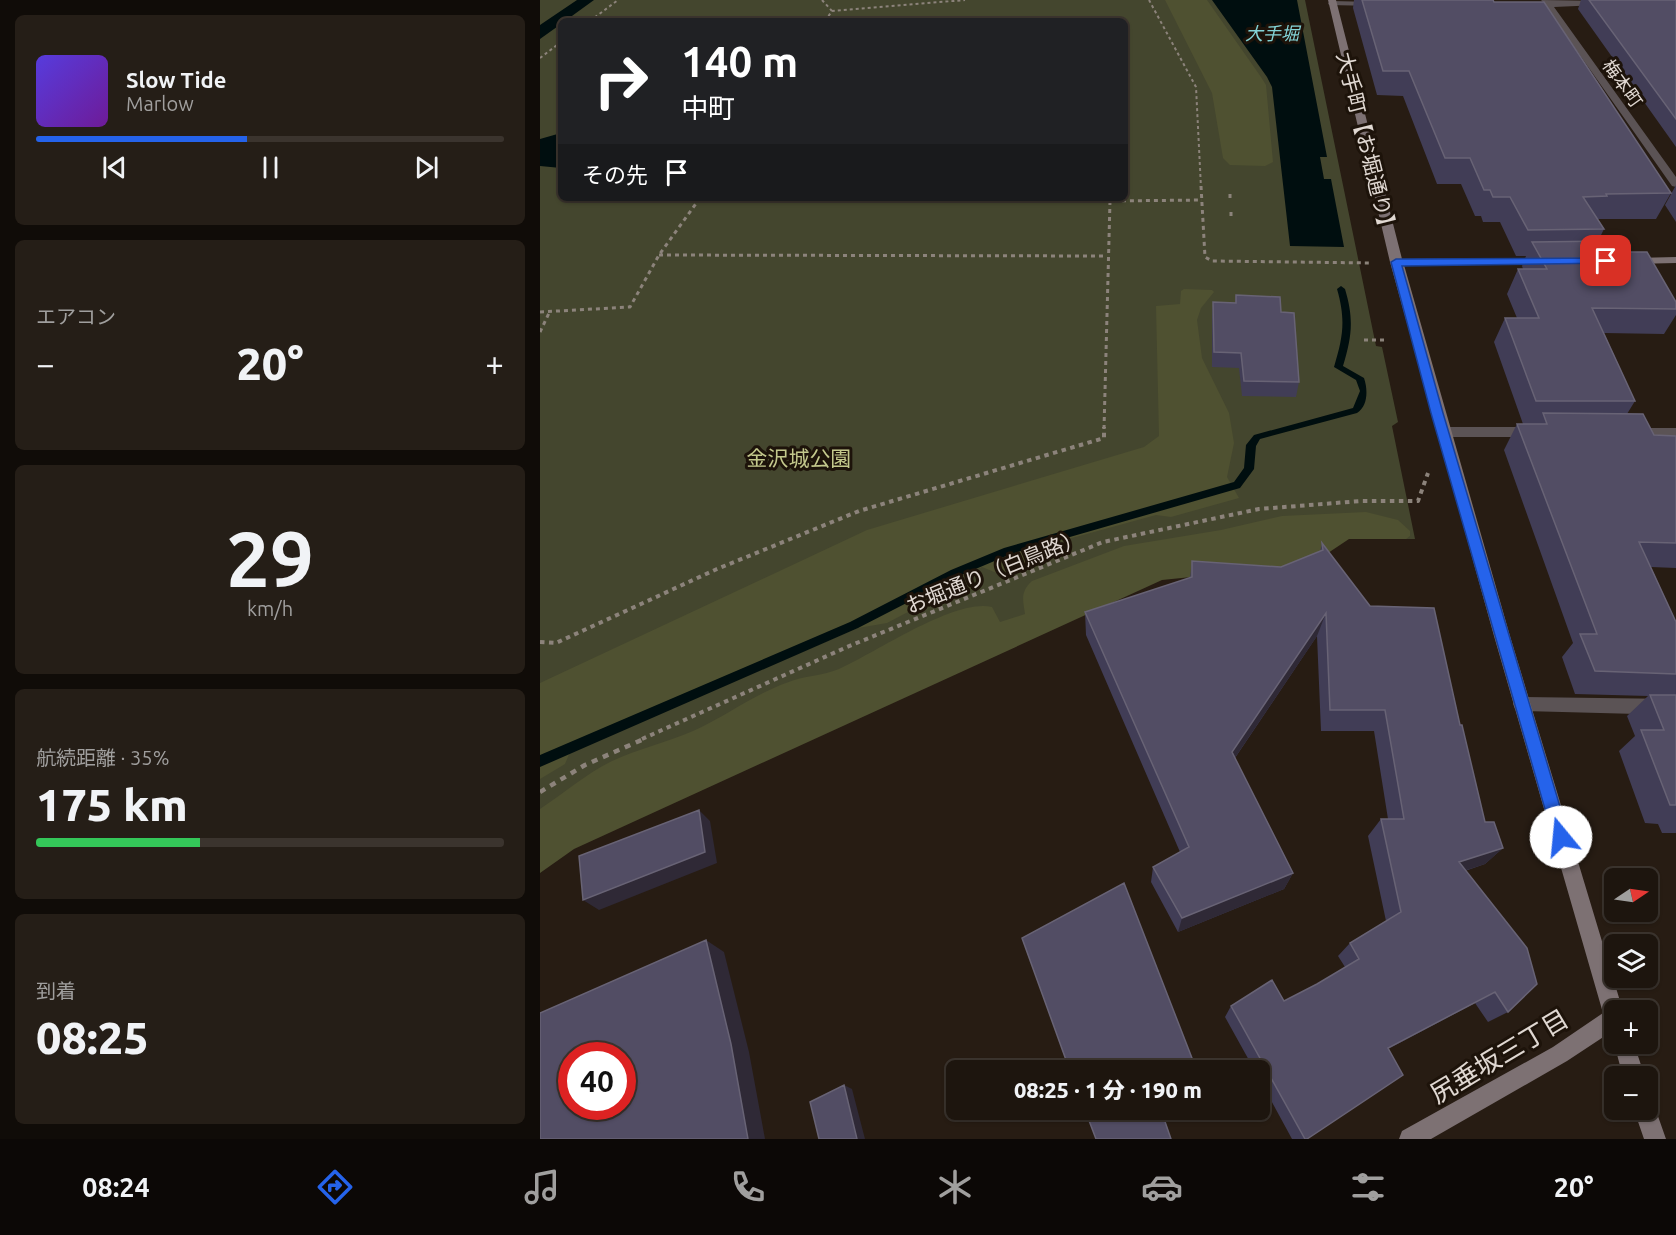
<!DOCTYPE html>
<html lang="ja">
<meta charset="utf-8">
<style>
:root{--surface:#1d150e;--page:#251e17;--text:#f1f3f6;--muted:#a09f9e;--line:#3b342e;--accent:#2563eb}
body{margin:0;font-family:Ubuntu,"Noto Sans JP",sans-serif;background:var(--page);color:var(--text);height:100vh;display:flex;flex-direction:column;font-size:22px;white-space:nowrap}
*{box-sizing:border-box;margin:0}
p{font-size:20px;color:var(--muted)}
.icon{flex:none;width:33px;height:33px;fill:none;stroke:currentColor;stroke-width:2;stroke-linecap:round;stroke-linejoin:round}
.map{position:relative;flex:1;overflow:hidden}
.drawer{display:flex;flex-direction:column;gap:15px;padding:15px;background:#100c08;width:540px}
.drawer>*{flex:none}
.hud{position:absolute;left:18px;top:18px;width:570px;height:183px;border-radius:9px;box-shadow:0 2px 4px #0004,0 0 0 2px var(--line);background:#202124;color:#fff;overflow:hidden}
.needle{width:39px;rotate:77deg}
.buttons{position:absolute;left:1064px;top:868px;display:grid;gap:12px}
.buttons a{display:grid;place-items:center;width:54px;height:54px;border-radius:9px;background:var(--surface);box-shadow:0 2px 4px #0004,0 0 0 2px var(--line);font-size:30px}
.speed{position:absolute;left:18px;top:1042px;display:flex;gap:12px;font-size:30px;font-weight:700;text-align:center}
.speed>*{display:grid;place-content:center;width:78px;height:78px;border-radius:50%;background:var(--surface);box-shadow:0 2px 4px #0004,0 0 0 2px var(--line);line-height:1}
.speed .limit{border:9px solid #d22;background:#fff;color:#111}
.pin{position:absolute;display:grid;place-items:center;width:51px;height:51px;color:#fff;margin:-26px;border-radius:12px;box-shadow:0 3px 9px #0006}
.me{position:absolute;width:66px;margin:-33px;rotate:343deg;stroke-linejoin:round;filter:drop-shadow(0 0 4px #0008)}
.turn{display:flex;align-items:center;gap:21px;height:126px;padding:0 24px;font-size:27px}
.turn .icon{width:78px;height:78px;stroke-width:2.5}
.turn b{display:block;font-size:42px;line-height:51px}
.then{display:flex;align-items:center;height:57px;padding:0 24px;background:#0003;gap:12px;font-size:22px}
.big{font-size:45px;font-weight:800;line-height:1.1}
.drawer .tile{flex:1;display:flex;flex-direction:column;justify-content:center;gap:9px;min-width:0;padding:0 21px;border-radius:9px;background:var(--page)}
.drawer .dial{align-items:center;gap:0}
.dial b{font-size:78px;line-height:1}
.song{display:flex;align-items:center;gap:18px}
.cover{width:72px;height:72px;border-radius:9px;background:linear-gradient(135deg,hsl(250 70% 55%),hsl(280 70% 35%))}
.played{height:6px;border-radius:3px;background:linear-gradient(90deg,var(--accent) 45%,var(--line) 45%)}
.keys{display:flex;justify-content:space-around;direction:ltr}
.heat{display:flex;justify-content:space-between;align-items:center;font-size:33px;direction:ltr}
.charge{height:9px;border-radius:4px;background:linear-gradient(90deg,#34c759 35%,var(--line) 0)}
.trip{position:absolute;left:406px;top:1060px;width:324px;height:60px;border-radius:9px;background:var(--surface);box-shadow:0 2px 4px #0004,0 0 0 2px var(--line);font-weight:800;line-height:60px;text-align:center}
.dock{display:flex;height:96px;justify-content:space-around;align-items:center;background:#0c0806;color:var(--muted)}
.dock .icon{width:42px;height:42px}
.dock .current{color:var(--accent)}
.dock b{font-size:27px;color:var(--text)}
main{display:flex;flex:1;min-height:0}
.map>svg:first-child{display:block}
</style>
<main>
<section class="drawer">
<div class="tile">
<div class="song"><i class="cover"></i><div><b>Slow Tide</b><p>Marlow</p></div></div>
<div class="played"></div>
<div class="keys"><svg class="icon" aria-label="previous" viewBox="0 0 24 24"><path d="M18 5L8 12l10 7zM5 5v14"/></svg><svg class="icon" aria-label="pause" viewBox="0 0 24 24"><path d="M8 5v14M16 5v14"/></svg><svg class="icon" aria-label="next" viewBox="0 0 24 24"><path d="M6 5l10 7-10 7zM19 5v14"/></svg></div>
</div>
<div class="tile"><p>エアコン</p>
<div class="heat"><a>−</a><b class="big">20°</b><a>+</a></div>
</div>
<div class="tile dial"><b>29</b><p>km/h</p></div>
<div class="tile"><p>航続距離 · 35%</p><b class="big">175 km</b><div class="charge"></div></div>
<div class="tile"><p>到着</p><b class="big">08:25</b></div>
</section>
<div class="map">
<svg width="1136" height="1139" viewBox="0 0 1136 1139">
<rect width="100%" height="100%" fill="#271c13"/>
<path fill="#44462e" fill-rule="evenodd" d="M0 0H765L836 346 842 347 858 422 852 426 875 539H804L621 578 0 859ZM21 21H585V198H21Z"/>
<path fill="#4f5131" d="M625 0H667L721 77 726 85 733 162 725 166 690 165 683 158 672 93Z
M644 289 672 290 674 292 661 308 657 320 662 358 689 413 694 443 687 477 699 498 631 517 616 515 521 541 471 573 459 574 442 567 394 588 387 602 347 623 318 628 30 752 25 764 0 779V683L327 530 604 447 619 436 616 306 640 304 641 291Z
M826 512 858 520 870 531V536L866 539H809L770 565 622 580 34 849 0 873V809C24 793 46 774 72 761 98 749 127 742 153 731 185 717 213 695 246 683 262 676 282 676 299 669 335 653 415 598 452 607L460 622 485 614C483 600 480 592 492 581L584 546 681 530 742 516Z"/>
<path fill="#000e0f" d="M37 0H54L25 21H21V24L0 39V25Z
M672 0H757L787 157H780L784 179H791L804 247 750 246 732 87 727 77Z
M21 133V168L0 166V139Z"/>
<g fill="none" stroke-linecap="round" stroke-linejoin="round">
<path fill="#000e0f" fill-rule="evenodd" d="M801 286 805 289C814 319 812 336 803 366L824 378C828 390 828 406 817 413L720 439 716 446 714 469 700 488 471 554 419 576 318 628 0 767V755L310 622 411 570 464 548 694 482 704 468 706 445 714 435 813 408 820 391 816 380 794 367C803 337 806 320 797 289Z"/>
<path stroke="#8c837b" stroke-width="2" stroke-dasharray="3 3" stroke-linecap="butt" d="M282 0 292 11
M609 0 656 87 661 188
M50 21 78 0
M285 21 292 11 425 0
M0 58 21 42"/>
<path stroke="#8c837b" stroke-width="3" stroke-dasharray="4 4" stroke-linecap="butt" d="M661 186 665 257 672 261 832 263
M690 194V198
M691 212V216
M119 255 567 256
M0 312 90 307 119 255 160 198
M0 332 10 311
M824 340H847
M564 429 570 201 662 200"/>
<path stroke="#8c837b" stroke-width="4" stroke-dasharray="4.5 4.5" stroke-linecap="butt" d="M0 642 16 643 177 569 319 511 564 438V427
M102 739 307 647 563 542 719 509 821 501H878L888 473"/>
<path stroke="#8c837b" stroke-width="4.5" stroke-dasharray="6 6" stroke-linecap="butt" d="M0 792 45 765 106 738"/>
<path fill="#5b5355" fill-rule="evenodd" d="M1001 0 1062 1 1063 3 1059 5 1014 7 1136 177V187L1132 186 1006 7H987L983 5 987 3 1003 2Z
M792 1 834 2 838 4 834 6 789 5 788 3Z
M903 427H993L1000 432 993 437H903L896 432Z
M1092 428H1136V438L1087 436 1085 433 1087 430Z
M981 697 1136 699V715L981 711 975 709 973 704 975 699Z"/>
<path fill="#7d7173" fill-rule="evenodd" d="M788 0H796L862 259 1004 258 1010 261 1004 264 864 265 970 636 1083 1011H1074V1030L1027 1061 891 1139H859L862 1131 1013 1047 1063 1013 954 636 850 262Z
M1136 257V263L1094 264 1088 261 1094 258Z
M1074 1043 1094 1044 1105 1077H1083Z
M1107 1100 1113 1102 1126 1139H1104L1094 1110H1107Z"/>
</g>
<path fill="#413d56" d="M814 0H953L1131 193 1116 219H1058L1064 229 1058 241 1078 252 1136 302V315L1124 334 1064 333 1095 401 1087 414 1114 435 1136 436V568L1111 567 1136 622V833H1122L1118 824 1105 823 1079 751 1095 736 1087 716 1108 696 1035 694 1022 657 1033 643 964 450 977 424H983L954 342 965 318H977L967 294 978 269H983L982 266 986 256H976L960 222H943L941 216H935L921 184H897L863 96 837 95 813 8Z
M1031 0H1136V147L1038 9 1041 0Z
M1136 185V222L1125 205Z
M696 295 741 312 759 382 756 397 702 396 699 368 672 367V317L673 302 695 303Z
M782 543 920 725 945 822 963 848 945 864 925 871 968 1012 948 1022 935 1003 848 1049 767 1139H752L720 1080V1071H715L685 1017 691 1006 744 1001 777 984 805 967 798 956 810 943 846 921 828 836 841 819H848L834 731H781L777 636 695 758 753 873 744 889 638 932 611 882 613 867 640 852 546 635 545 612 650 578 652 561 741 567 780 552Z
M482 938 657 1071H530Z"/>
<path fill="#2f2936" d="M786 613 777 636 686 771 692 752Z
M159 810 170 821 177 863 59 910 43 900Z
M963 848 945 864 902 878 919 862Z
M753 873 744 889 638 932 642 918Z
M166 940 184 952 209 1052 225 1139H208Z
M955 992 935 1003 833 1057 848 1048Z
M304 1085 312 1089 325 1139H317Z"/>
<path fill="#524d64" stroke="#686375" stroke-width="1.5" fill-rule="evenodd" d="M822 0H953L954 2H1004L1131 193 1066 194 1067 196 1043 197 1064 229 988 230 970 197H953L950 190H944L930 158H905L869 71H843Z
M1049 0H1136V119Z
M1070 241 1078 252H1107L1136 302V309L1052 308 1095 401H996L965 318H999L978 269H1007L992 242Z
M696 295 740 297 741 312 754 313 759 382 704 381 701 353 674 352 673 302 696 303Z
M1003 413 1103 414 1114 435 1136 436V543L1099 542 1136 622V674L1055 671 1040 634H1057L977 424H1007Z
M782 543 830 606 894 608 920 725H922L945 822H954L963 848 919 862 987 948 997 984 968 1012 955 992 848 1048 863 1075 767 1139H765L691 1006 732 980 744 1001 777 984 819 959 810 943 861 912 841 819H864L845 710H790L786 613 692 752 753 873 642 918 613 867 649 847 545 612 652 577V561L741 567 783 550Z
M1110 695H1136V805H1130L1101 730H1124Z
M159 810 165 852 43 900 39 856Z
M584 883 657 1071H530L482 938Z
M166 940 191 1044 208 1139H0V1013ZM32 1056H82V1107H32Z
M304 1085 317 1139H279L270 1102Z
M545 1110H621L631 1139H556Z"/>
<path fill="#2563eb" stroke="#184099" stroke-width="1.5" d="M1066 258 1071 261 1070 263 862 266 903 413 1029 837 1027 843 1021 845 1015 843 1013 837 891 413 851 262 856 259Z"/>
<g text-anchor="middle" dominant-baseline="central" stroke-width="6" stroke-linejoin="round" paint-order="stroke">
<g font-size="18" font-style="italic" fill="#83d3d6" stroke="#1d130a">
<text x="732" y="33">大手堀</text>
</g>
<g font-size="18" fill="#e0d8d2" stroke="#1d130a">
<text transform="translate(1083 83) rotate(54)">梅本町</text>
</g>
<g font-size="21" fill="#e0d8d2" stroke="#1d130a">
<text transform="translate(827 144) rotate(76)">大手町【お堀通り】</text>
<text transform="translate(454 571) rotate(-22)">お堀通り（白鳥路）</text>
</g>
<g font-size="21" fill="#c3c88c" stroke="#1d130a">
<text x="259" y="458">金沢城公園</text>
</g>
<g font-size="26" fill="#e0d8d2" stroke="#1d130a">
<text transform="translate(959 1056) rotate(-31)">尻垂坂三丁目</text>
</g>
</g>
</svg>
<div class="buttons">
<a><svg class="needle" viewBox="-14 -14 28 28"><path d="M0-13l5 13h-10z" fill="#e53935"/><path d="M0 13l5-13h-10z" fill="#a09f9e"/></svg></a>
<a><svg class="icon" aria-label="layers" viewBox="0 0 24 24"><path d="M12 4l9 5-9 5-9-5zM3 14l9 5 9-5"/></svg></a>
<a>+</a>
<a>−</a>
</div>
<div class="speed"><div class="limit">40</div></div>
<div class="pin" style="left:1066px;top:261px;background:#d93025"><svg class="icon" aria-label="arrive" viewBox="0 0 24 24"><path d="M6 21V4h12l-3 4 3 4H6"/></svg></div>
<svg class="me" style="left:1021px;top:837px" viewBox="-20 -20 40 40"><circle r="19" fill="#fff"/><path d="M0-13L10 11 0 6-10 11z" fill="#2563eb"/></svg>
<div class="trip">08:25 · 1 分 · 190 m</div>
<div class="hud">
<div class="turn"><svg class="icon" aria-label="right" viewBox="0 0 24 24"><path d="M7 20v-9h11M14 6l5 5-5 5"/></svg><div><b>140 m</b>中町</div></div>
<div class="then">その先<svg class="icon" aria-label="arrive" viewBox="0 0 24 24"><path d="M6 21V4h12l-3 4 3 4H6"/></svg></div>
</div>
</div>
</main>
<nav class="dock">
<b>08:24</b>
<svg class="icon current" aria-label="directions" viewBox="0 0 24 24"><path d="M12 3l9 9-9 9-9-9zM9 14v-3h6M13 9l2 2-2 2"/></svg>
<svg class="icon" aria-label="music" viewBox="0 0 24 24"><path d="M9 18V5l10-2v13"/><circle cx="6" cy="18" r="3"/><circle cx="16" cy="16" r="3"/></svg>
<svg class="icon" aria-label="phone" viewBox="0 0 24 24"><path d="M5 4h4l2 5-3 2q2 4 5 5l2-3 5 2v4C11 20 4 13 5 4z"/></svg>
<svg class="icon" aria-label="climate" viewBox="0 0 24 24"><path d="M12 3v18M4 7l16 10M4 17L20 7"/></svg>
<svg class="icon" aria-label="car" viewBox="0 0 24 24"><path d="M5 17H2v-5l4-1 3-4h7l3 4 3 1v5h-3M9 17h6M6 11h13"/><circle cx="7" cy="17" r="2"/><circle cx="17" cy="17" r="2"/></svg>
<svg class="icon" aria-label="filters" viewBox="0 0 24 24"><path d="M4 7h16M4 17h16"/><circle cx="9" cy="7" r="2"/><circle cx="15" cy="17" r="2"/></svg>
<b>20°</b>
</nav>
